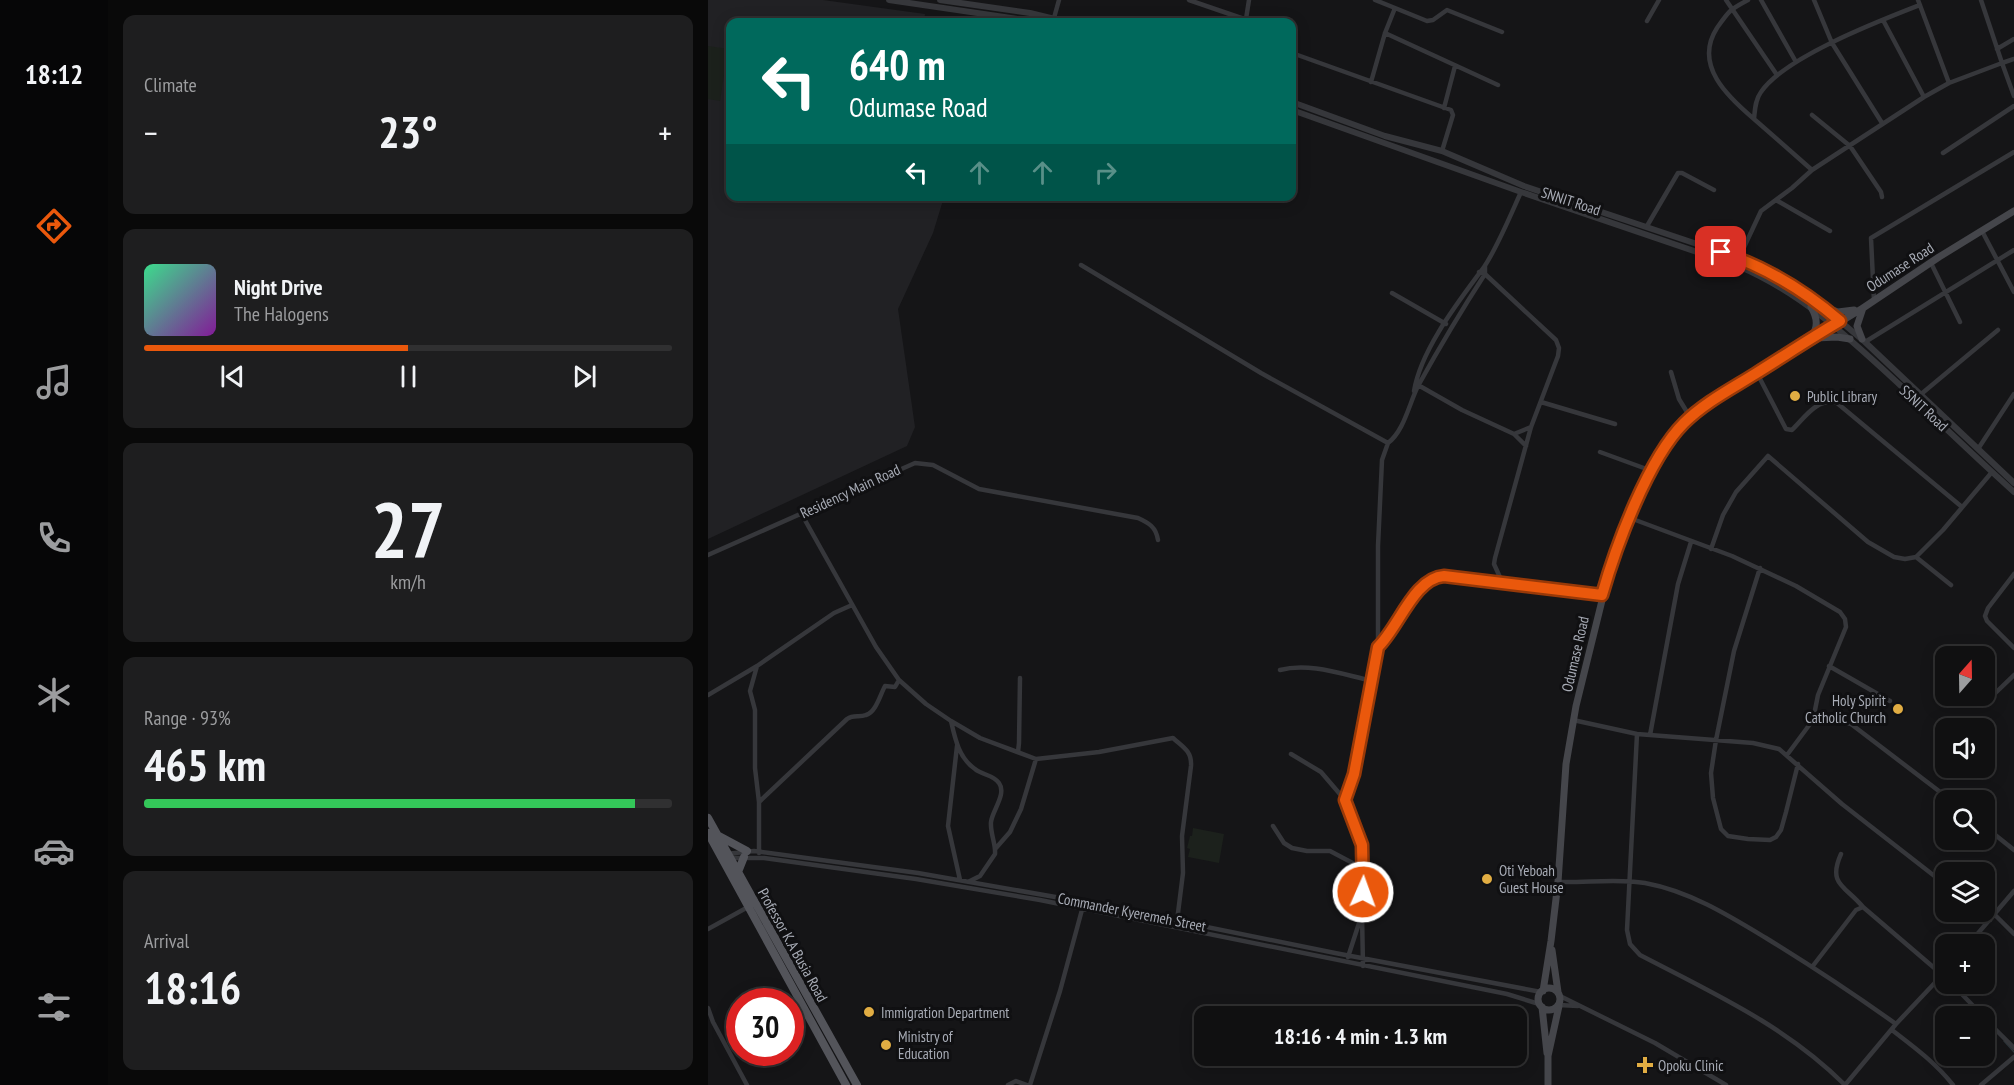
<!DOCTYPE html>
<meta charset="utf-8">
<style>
:root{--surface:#101011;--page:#1e1e1f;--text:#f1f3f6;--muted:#9c9d9f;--line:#303031;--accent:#ea580c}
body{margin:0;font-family:"PT Sans Narrow",sans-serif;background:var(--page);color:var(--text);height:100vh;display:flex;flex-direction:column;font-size:22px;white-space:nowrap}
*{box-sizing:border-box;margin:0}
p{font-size:20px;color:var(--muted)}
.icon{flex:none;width:33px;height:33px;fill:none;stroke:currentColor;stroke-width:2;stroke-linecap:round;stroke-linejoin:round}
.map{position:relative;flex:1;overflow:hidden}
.details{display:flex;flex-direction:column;gap:15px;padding:15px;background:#090909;width:600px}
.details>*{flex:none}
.hud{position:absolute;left:18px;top:18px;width:570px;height:183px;border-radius:12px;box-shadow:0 3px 15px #0003,0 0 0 2px var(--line);background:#00695c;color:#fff;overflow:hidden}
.needle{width:39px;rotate:20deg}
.tools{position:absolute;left:1227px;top:646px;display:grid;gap:12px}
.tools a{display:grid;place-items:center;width:60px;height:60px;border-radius:12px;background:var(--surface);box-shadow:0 3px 15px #0003,0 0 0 2px var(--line);font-size:30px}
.speed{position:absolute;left:18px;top:988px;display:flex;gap:12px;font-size:30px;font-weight:700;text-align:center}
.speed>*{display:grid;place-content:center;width:78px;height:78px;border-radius:50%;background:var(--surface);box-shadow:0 3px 15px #0003,0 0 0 2px var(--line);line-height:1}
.speed .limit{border:9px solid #d22;background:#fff;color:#111}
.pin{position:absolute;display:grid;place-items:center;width:51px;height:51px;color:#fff;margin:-26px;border-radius:12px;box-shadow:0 3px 9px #0006}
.me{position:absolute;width:66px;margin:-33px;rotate:2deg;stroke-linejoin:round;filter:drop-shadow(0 0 4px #0008)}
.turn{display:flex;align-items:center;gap:21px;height:126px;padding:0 24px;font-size:27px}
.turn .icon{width:78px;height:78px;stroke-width:2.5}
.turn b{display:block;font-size:42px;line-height:51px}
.lanes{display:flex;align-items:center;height:57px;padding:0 24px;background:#0003;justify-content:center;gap:30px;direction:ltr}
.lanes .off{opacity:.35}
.big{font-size:45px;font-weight:800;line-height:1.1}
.details .card{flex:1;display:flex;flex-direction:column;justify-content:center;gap:9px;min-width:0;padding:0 21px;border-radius:12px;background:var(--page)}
.details .dial{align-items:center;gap:0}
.dial b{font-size:78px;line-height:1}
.song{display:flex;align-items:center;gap:18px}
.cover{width:72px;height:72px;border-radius:9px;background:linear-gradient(135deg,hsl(150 70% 55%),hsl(290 70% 35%))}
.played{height:6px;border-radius:3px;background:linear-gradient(90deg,var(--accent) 50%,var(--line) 50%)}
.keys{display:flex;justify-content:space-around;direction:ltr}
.heat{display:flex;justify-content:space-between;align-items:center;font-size:33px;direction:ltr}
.charge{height:9px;border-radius:4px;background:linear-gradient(90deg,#34c759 93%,var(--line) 0)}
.trip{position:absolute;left:486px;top:1006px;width:333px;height:60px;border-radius:12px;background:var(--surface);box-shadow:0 3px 15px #0003,0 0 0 2px var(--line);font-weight:800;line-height:60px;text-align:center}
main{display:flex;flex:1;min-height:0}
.dock{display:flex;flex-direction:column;width:108px;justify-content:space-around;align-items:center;background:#060607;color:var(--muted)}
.dock .icon{width:42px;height:42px}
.dock .on{color:var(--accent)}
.dock b{font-size:27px;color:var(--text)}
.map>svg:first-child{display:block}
</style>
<main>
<nav class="dock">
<b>18:12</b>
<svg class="icon on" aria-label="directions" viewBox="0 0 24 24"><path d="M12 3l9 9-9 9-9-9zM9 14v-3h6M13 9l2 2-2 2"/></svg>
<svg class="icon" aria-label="music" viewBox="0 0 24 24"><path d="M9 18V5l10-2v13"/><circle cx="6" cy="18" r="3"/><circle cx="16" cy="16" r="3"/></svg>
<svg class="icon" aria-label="phone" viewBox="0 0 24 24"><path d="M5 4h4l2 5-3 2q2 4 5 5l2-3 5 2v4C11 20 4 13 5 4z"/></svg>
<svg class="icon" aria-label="climate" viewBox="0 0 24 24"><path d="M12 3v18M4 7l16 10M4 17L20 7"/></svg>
<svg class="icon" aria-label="car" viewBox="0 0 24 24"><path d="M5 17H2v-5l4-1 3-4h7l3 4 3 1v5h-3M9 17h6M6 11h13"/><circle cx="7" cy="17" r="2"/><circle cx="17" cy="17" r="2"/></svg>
<svg class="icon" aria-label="filters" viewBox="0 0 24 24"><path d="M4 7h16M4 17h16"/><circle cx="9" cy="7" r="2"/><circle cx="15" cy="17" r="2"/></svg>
</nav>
<section class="details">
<div class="card"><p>Climate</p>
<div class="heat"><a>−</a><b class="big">23°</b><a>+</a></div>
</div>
<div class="card">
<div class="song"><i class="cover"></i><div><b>Night Drive</b><p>The Halogens</p></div></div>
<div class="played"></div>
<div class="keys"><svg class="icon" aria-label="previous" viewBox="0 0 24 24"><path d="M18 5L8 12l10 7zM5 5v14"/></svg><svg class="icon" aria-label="pause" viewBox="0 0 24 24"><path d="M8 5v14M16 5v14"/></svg><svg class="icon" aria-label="next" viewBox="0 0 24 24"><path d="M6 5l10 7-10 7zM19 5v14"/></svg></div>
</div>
<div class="card dial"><b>27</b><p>km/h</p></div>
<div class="card"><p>Range · 93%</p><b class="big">465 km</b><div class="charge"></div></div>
<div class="card"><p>Arrival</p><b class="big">18:16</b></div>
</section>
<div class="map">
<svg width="1306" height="1085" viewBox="0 0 1306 1085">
<rect width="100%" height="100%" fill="#151517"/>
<path fill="#212124" d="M0 0H115L217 14 216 22H22V196L236 197 225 233 190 309 207 427 199 446 0 539Z"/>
<path fill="#1c211c" d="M0 46 20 49 12 101 0 99Z
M485 828 516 834 511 863 480 857 482 849 479 848 482 836H484Z"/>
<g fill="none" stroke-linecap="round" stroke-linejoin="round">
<path stroke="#2c3439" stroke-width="1.5" d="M1296 1041 1306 1052"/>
<path stroke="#36373b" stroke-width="4.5" d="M481 0 545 22
M1018 0 1069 75
M1040 0C1021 10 1021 11 1009 28 985 65 1020 97 1046 119
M1053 0 1088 62
M1106 0 1124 43 1174 123
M1210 0 1241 83
M1273 0 1294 63 1306 59
M687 8 719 21 725 20 739 10 794 32
M346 18 351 0
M538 19 541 0
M1175 20 1216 97
M939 21 951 0
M677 33 790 85
M1289 49 1306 39
M584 53 743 110 745 115 734 151
M663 82 677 33 687 8 667 0
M736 108 747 66
M1104 115 1142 146 1173 192 1174 197
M1235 153 1306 106
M1104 170 1046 119C1047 110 1047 100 1053 92 1077 57 1171 21 1212 5
M1068 200 1122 231
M939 226 970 173H974L1006 190
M1274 231 1306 292
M1031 258 1053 211 1084 188 1104 170 1216 97 1241 83 1294 63 1306 96
M1223 263 1252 322
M373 265 553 373 680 443C696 431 701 404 710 386 731 348 753 311 777 274V266
M771 272 777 274 848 340 851 348 850 356 823 427 787 558 786 564 795 584
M684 293 738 324
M1166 301 1163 238 1306 152
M1157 342 1306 250
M963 372 971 399 982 417
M1049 373 1078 429 1084 430C1097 417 1110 397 1129 403L1254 507
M710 385 754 410 806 434 818 446
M706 391C713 349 751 301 776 267 789 248 803 214 813 192
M1212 395 1290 330
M833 402 907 424
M806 434 823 427
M1270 449 1306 394
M892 452 944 471
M93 513 168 647 191 680 218 704 243 721 272 738 328 759 391 752 465 738C475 747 484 751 483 766L474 836 475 873 469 921
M922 518 1024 556 1088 586 1132 612 1137 619 1138 627 1110 695 1105 720
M1003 549 1015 515 1028 492 1060 456 1160 542 1186 557 1197 559 1208 557 1235 530 1284 472
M0 555 207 463 225 465 271 489 430 518C441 523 448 527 450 540
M1208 557 1243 585
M1052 568 1026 651 1008 740 1003 773 1005 798 1013 829 1020 836 1040 839 1062 840 1068 837 1073 830 1078 812 1090 764
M1306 574 1280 608 1277 616 1279 621 1306 648
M670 647C692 627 701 591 727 577L894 595
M49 666 42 691 47 710V768L51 802
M1121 666 1182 701
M572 670C602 662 636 675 665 681
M0 695 49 666 126 613 144 605
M1278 702 1306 675
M865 720 929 734 1045 743 1071 749 1134 804 1238 885
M243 721C247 739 251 758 267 769 274 775 286 775 291 783 299 794 284 811 283 822 282 833 288 844 287 854L272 876 262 881
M929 734 919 930 922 944 932 955C1005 993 1078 1026 1137 1085
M942 735 970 584 983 542
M249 746 240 826 252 880
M310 752 311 743 312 678
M583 754 613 772 637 800 654 845 656 869 654 914 655 966
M1079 755 1105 720C1119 718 1130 720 1143 724L1244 801
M637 800 646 774 670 647V546L674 460 680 443
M565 826 576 843 584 848 599 851H622L656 869
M1276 826 1306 850
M288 848 302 832 313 809 328 759
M51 853V802L139 719C146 714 151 718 158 715 168 712 172 695 177 686L187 687 191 680
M18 854 46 851 210 873 376 902 627 953 833 992
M1133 854C1119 885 1138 886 1155 907
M23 858H56L208 879 332 900 799 994 831 1004
M850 882C878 883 909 878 937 883 981 891 1020 915 1058 938 1102 965 1146 994 1188 1024
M1272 912 1282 920
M1287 915 1306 934
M0 929 40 907
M1260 945 1306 891
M640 957 653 917
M1104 967 1148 910 1155 907 1238 978
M1244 984 1276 1017
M852 996 947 1043 1018 1085
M851 1005 870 1006
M0 1008 5 1022 39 1085
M1276 1018 1306 1048
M1184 1030C1206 1047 1228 1063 1245 1085
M300 1085 308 1081 319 1085
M322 1085 352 991 375 906
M1137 1085 1188 1024 1238 971
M1273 1085 1306 1057"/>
<path stroke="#36373b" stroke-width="6" d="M181 0 330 22
M232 0 322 13 359 22
M584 102 677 136 734 151 816 186 1031 258 1068 275 1107 300 1157 342 1306 483
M584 110 813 192 1030 266C1094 293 1142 339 1192 385 1230 421 1267 457 1306 492"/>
<path stroke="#45464b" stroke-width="7" d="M1116 307 1130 312 1146 310
M1103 338C1110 327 1110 319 1103 307
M1108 338 1129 337 1142 339
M1154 339 1149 326 1155 308
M844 950 850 992
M830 999a11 11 0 1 1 22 0a11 11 0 1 1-22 0Z
M835 991 843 941 850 882 858 764 868 706 903 564 944 471 964 437 985 415 1029 385 1155 308 1231 257 1306 211
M834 1007 839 1053
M840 1085V1056L851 1006"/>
<path stroke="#53545a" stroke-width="8" d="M0 818 149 1085
M0 833 138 1085
M11 836 39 851
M30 872 36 857"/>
</g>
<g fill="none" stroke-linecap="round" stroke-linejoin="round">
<g stroke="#983908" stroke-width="15">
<path id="route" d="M655 892 654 845 637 800 646 774 670 647C691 627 706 578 736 576L894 595C908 546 940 459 976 423 996 403 1023 389 1047 374 1076 356 1103 338 1132 321 1096 290 1058 267 1013 252"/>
</g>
<use href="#route" stroke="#ea580c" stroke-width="10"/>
</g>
<g fill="#e1ad43" stroke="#101012" stroke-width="2">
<circle cx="1087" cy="396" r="6"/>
<circle cx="1190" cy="709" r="6"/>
<circle cx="779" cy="879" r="6"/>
<circle cx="161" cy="1012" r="6"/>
<circle cx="178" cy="1045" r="6"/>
<path d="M934 1056h6v6h6v6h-6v6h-6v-6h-6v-6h6z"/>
</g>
<g text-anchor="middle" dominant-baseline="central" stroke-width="6" stroke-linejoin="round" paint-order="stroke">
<g font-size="15" fill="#a8acb6" stroke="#101012">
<text transform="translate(863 201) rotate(18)">SNNIT Road</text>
<text transform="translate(1192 267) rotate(-33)">Odumase Road</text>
<text transform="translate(1216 408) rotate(43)">SSNIT Road</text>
<text transform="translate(142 491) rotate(-25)">Residency Main Road</text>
<text transform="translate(867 654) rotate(-77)">Odumase Road</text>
<text transform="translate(424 912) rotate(11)">Commander Kyeremeh Street</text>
<text transform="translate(85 945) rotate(61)">Professor K.A Busia Road</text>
</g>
<g font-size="15" fill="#a8acb6" stroke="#101012" text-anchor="start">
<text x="1099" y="396">Public Library</text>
<text x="1178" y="700" text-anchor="end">Holy Spirit<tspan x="1178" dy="17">Catholic Church</tspan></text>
<text x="791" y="870">Oti Yeboah<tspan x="791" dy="17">Guest House</tspan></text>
<text x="173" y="1012">Immigration Department</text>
<text x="190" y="1036">Ministry of<tspan x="190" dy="17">Education</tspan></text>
<text x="950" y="1065">Opoku Clinic</text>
</g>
</g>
</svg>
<div class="tools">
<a><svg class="needle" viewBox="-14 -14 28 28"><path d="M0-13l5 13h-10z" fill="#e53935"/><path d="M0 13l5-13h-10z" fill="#9c9d9f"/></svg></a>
<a><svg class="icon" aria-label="sound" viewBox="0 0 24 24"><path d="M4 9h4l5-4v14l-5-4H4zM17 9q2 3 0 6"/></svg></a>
<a><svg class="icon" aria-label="search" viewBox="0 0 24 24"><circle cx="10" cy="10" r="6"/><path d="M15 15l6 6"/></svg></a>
<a><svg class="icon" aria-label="layers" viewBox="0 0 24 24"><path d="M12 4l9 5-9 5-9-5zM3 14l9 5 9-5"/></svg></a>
<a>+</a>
<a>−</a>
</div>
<div class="speed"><div class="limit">30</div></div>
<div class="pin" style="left:1013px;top:252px;background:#d93025"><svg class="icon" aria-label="arrive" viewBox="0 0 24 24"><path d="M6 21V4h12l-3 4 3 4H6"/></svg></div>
<svg class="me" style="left:655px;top:892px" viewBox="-20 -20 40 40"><circle r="17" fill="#ea580c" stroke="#fff" stroke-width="3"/><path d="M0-11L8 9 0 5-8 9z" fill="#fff"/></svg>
<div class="trip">18:16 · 4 min · 1.3 km</div>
<div class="hud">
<div class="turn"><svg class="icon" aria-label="left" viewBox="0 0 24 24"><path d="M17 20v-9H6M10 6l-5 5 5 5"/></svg><div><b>640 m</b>Odumase Road</div></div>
<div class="lanes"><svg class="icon" aria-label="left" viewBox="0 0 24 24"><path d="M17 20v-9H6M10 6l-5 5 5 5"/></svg><svg class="icon off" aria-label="ahead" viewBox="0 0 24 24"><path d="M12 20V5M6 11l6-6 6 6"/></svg><svg class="icon off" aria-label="ahead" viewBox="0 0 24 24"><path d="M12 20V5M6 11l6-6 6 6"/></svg><svg class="icon off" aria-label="right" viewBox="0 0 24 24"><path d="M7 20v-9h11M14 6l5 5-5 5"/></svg></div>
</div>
</div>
</main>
